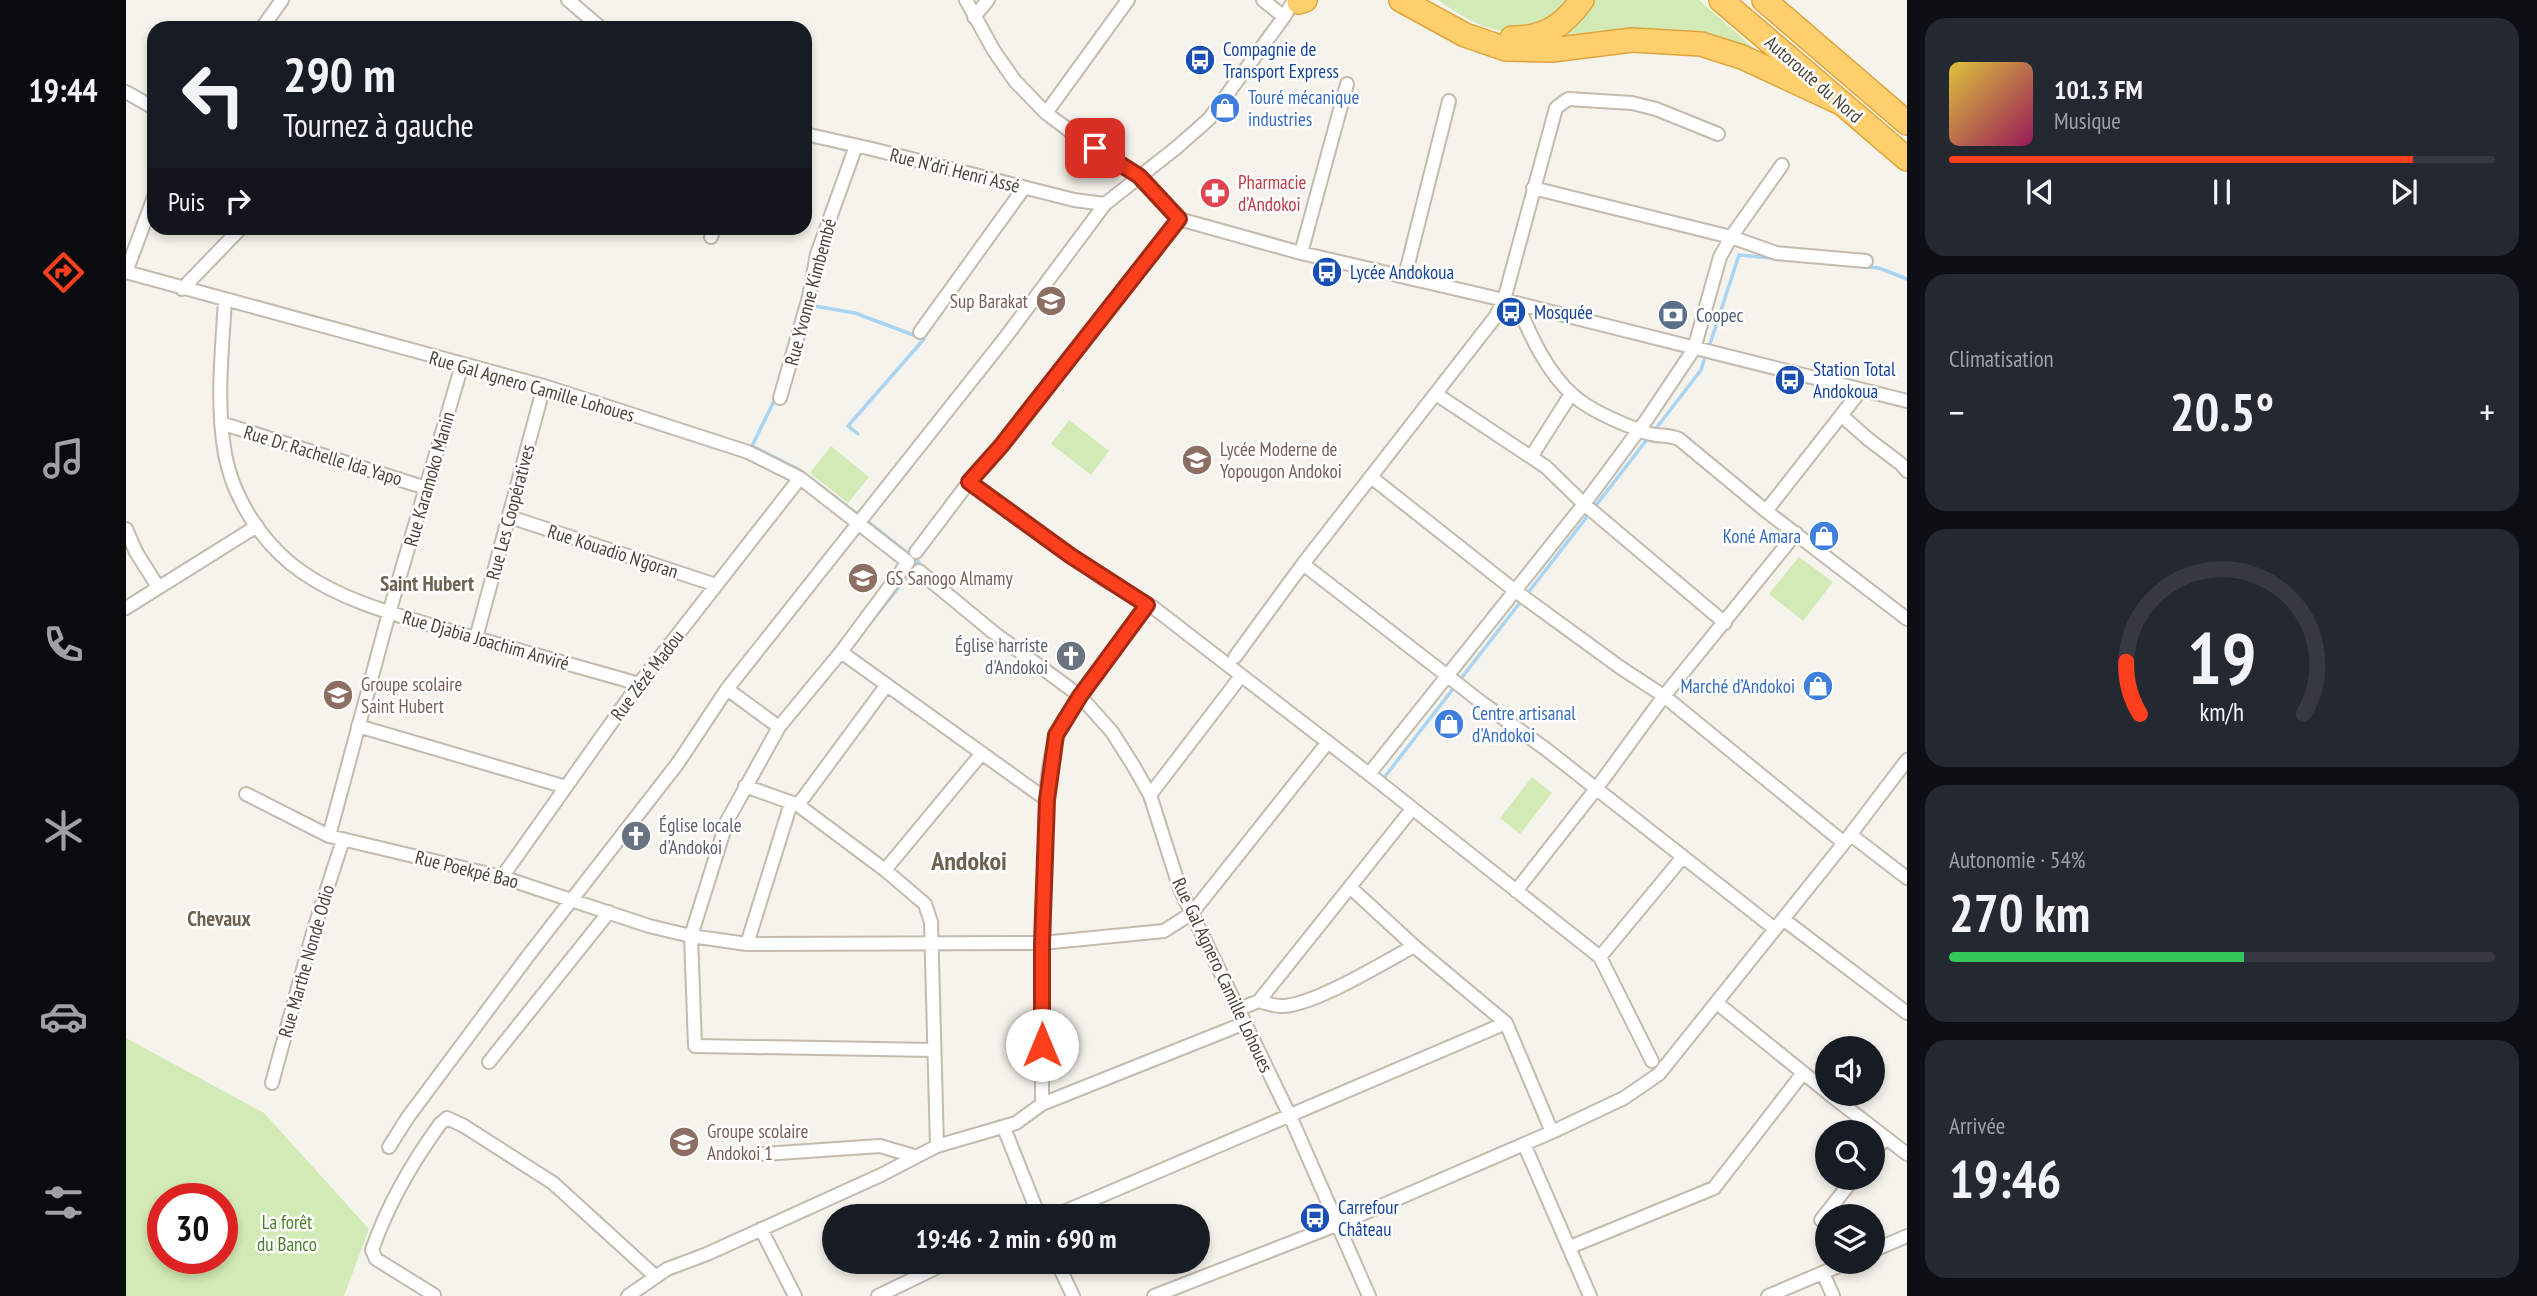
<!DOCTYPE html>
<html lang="fr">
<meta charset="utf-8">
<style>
:root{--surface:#171b24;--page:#242831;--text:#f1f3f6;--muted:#9ea1a6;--line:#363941;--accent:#fc3f1d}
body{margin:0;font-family:"PT Sans Narrow",sans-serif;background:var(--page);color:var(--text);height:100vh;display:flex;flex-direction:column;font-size:26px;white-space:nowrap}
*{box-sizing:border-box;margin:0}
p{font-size:23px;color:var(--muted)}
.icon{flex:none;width:38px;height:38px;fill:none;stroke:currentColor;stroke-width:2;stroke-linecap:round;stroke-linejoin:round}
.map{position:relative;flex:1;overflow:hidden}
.sheet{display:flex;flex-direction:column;gap:18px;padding:18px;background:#0d0f14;width:630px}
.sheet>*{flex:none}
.hud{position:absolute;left:21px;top:21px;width:665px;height:214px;border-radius:21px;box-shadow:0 4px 10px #0003;background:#171b24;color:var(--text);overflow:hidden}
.buttons{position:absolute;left:1689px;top:1036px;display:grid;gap:14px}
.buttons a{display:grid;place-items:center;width:70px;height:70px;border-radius:50%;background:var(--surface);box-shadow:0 4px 10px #0003;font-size:35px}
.speed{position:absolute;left:21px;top:1183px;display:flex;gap:14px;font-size:35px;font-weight:700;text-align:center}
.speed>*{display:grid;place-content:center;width:91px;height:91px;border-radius:50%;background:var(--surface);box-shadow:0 4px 10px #0003;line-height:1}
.speed .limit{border:10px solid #d22;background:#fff;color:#111}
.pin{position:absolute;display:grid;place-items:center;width:60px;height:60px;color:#fff;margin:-30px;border-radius:14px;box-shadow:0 4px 10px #0006}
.me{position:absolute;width:77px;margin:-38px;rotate:0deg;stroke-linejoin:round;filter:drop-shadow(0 0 5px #0008)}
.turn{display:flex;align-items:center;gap:24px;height:147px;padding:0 21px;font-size:32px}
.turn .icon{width:91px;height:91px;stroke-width:2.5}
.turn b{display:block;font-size:49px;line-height:60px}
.then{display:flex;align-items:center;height:66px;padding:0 21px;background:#0003;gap:14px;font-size:26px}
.big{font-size:52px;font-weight:700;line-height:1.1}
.sheet .card{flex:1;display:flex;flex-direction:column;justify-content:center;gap:10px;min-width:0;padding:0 24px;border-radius:21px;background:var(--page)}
.sheet .dial{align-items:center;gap:0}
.dial svg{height:182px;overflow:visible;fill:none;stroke:var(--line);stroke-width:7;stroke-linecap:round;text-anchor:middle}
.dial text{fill:var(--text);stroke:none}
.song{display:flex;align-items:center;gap:21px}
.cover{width:84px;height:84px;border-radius:10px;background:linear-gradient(135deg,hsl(50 70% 55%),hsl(330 70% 35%))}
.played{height:7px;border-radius:4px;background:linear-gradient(90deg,var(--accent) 85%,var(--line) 85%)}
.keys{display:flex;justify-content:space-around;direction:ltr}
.heat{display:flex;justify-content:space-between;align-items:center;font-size:38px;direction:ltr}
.charge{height:10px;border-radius:5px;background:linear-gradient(90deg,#34c759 54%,var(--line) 0)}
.trip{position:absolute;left:696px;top:1204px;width:388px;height:70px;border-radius:35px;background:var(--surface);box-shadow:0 4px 10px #0003;font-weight:700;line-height:70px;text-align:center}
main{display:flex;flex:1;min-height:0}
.tabs{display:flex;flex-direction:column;width:126px;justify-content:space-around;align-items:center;background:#090b0e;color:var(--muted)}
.tabs .icon{width:49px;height:49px}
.tabs .on{color:var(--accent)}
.tabs b{font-size:32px;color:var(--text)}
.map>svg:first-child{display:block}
</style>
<main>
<nav class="tabs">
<b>19:44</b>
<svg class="icon on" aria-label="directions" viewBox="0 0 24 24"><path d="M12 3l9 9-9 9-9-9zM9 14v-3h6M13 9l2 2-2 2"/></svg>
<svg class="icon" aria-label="music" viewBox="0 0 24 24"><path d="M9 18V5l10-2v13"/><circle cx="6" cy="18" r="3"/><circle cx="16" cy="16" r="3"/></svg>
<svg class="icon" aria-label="phone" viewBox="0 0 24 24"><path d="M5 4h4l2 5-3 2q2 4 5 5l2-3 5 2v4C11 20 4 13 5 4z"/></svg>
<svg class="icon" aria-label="climate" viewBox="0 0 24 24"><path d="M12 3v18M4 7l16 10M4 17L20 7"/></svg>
<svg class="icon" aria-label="car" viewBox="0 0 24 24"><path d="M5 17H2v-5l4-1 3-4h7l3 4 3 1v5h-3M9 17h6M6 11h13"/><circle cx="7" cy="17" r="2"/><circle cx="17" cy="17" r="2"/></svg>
<svg class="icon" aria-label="filters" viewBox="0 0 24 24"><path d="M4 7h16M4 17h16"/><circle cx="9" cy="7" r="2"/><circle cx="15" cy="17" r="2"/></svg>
</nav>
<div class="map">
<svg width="1781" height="1296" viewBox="0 0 1781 1296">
<rect width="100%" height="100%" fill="#f6f3ec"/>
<path fill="#d2eab5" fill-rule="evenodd" d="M1312 0H1444C1436 7 1428 17 1419 22 1380 45 1343 22 1312 0Z
M1467 0H1573L1639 58 1438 38 1454 21Z
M943 420 983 451 965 475 925 444Z
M705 446 743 477 722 503 684 473Z
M1673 557 1707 582 1677 621 1643 594Z
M1406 777 1426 793 1394 834 1374 818Z
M0 1038 138 1113 243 1229 218 1296H0ZM37 1199H96V1258H37Z"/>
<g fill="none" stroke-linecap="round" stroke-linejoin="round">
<path stroke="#a9d4f2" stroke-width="3.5" d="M707 146 723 151
M683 305 729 313 798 339 722 426 732 434
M1583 347 1613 255 1753 268 1781 279
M649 399 626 446 672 469 734 516
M1528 431 1575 370 1580 354
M1401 594 1523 437
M737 632 793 562 740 520
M1257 779 1396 600"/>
<g stroke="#c2bbae" stroke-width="16">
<path id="street" d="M442 0 475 28
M840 0 868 51 889 81 920 113 948 134 1013 176 1053 219 1175 253 1378 300 1781 401
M1137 0 1158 17
M848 17 862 0
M136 28 156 0
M0 92 28 108
M920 113 1002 0
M679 134 746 149 948 200 979 204
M1407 188 1605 237 1650 253 1740 261
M585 237 588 228
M1175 253 1221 84
M0 272 418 386 622 452 674 478 782 562 715 652 653 727 601 821 565 936 569 1046 808 1050
M0 272 28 197
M1279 276 1323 101
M56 289 115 228
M99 300C96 351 90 404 99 454 107 499 138 546 176 572 217 601 271 615 318 629 383 648 448 665 513 684
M1391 303C1404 335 1421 373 1448 396 1465 411 1499 425 1521 433 1531 437 1542 434 1553 439L1640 511 1781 619
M794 332 898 188
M1310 394 1420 467 1458 504 1599 623
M654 398 683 297 691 254 730 146
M1715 415 1742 439 1775 464 1781 471
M95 423 300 488
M1405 457 1445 394
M1245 477 1388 590 1495 668 1538 696 1718 843
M843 482 979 580 1028 608 1243 774 1474 957 1526 1061
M1640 511 1735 390
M384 517 590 585
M0 529 10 552 32 587
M790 552 843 482 875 446 1053 219
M1177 564 1355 702 1421 750 1649 929
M793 571 867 632 954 696 986 732 1007 765 1024 795 1054 889 1164 1116 1243 1296
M0 608 131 526
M350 638 418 386
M715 652 921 800
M1109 657 1177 564 1370 316 1378 300 1430 108 1442 99 1506 103 1530 109 1592 134
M601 689 653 727
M232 726 440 787
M1243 774 1458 504 1521 419 1568 349 1594 257 1605 237 1656 165
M619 786 672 805 759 870 799 904 805 922 811 1146
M120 794 203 836 376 877 523 926 565 936 621 944 916 943 1038 931 1066 913 1202 742
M1024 795 1115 676
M672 805 760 686
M1725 835 1781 878
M203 836 263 613 336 365
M759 870 856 753
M376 877 513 684 674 478
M1225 888 1288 946 1380 1023 1426 1132
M1390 891 1470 789 1538 696 1670 533
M1657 919 1781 1013
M621 944 665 803
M1474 957 1556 858
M1133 1001C1140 1003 1147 1006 1155 1006 1185 1007 1259 962 1288 946
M1591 1003 1701 1092
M1113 1009 1133 1001 1286 809
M363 1062 483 912
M146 1083 188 929 217 840
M1703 1094 1781 1154
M916 1104C916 1022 916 939 919 856 920 811 917 759 938 719L1021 605
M878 1128 913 1216
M1398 1144 1464 1296
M263 1147 282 1117 402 956 552 763 601 689 879 338 979 204 1050 148 1083 119 1158 17 1168 0
M638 1154 754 1146 788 1156
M1746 1155 1759 1139
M928 1216 1380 1023
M1695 1220 1728 1178
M635 1229 669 1296
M1444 1247 1588 1188 1677 1073
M1746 1251 1781 1236
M931 1262 947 1296
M1697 1273 1707 1296
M308 1295 250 1259 246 1250C262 1204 285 1164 314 1124L321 1118 338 1126 427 1183 529 1276
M502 1296 541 1269 581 1254 755 1175 811 1146 890 1123 916 1104 1119 1023
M752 1296 822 1262
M1028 1296 1213 1224 1426 1132 1498 1098 1533 1074 1718 843 1781 760
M1642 1296 1722 1262"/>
</g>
<g stroke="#e0a43c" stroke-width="26">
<path id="highway" d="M1275 0 1339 35 1380 49 1426 50 1506 40 1575 44 1616 57 1717 104
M1595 0 1781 159
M1638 0 1781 123
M1173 2 1179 0
M1386 38C1418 39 1438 25 1456 0"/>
</g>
<use href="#street" stroke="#fff" stroke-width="12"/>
<use href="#highway" stroke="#ffcf6e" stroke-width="23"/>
</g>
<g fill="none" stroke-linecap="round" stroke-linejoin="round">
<g stroke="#a42913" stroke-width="18">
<path id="route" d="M916 1045V943L921 800 930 735 954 696 1021 605 945 556 843 482 875 446 1053 219 1013 176 969 148"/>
</g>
<use href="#route" stroke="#fc3f1d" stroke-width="12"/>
</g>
<defs>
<g id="bus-disc" transform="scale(1.575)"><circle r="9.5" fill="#1a4fb4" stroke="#fff"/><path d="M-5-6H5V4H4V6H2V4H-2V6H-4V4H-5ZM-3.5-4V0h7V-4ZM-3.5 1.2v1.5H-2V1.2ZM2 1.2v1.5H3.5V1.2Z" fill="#fff"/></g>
<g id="shop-disc" transform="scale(1.575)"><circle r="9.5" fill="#3f7fe0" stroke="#fff"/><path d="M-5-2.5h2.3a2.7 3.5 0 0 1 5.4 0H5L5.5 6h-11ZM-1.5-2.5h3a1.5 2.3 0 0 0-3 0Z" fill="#fff"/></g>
<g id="pharmacy-disc" transform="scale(1.575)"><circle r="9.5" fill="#e0444e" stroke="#fff"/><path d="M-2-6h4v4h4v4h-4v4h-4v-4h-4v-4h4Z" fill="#fff"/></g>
<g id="school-disc" transform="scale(1.575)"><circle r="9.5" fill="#8d6e63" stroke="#fff"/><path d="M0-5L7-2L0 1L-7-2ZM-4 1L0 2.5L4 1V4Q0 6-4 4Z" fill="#fff"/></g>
<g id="bank-disc" transform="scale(1.575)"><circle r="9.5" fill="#5c6f8a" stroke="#fff"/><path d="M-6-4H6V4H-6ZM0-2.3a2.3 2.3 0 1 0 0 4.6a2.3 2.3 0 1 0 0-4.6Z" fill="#fff"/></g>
<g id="church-disc" transform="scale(1.575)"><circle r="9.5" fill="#6b7280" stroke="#fff"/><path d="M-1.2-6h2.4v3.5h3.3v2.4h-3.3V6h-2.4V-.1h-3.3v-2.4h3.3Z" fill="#fff"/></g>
</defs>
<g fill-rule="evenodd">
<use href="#bus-disc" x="1074" y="60"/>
<use href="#shop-disc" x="1099" y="108"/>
<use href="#pharmacy-disc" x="1089" y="193"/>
<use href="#bus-disc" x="1201" y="272"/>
<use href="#school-disc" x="925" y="301"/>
<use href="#bus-disc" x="1385" y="312"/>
<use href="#bank-disc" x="1547" y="315"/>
<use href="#bus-disc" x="1664" y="380"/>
<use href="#school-disc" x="1071" y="460"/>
<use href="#shop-disc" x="1698" y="536"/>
<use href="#school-disc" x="737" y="578"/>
<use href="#church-disc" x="945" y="656"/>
<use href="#shop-disc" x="1692" y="686"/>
<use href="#school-disc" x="212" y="695"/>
<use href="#shop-disc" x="1323" y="724"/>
<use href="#church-disc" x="510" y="836"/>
<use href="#school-disc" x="558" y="1142"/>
<use href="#bus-disc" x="1189" y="1218"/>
</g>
<g text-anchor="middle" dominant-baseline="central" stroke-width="5" stroke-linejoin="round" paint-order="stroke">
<g font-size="19" fill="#164399" stroke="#fff" text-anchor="start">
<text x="1097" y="49">Compagnie de<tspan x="1097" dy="22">Transport Express</tspan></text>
<text x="1224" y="272">Lycée Andokoua</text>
<text x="1408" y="312">Mosquée</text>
<text x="1687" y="369">Station Total<tspan x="1687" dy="22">Andokoua</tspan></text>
<text x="1212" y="1207">Carrefour<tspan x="1212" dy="22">Château</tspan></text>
</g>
<g font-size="19" fill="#4b4439" stroke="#fff">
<text transform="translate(1688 79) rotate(41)">Autoroute du Nord</text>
<text transform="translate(829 170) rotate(14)">Rue N’dri Henri Assé</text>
<text transform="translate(684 292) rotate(-75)">Rue Yvonne Kimbembé</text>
<text transform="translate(406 386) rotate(16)">Rue Gal Agnero Camille Lohoues</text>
<text transform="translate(197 455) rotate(17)">Rue Dr Rachelle Ida Yapo</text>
<text transform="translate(303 479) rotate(-74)">Rue Karamoko Manin</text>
<text transform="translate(384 512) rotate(-75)">Rue Les Coopératives</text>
<text transform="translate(487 551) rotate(18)">Rue Kouadio N’goran</text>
<text transform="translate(360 640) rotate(16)">Rue Djabia Joachim Anviré</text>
<text transform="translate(521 675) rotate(-53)">Rue Zézé Madou</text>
<text transform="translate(341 869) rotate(14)">Rue Poekpé Bao</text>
<text transform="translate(180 961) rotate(-74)">Rue Marthe Nonde Odio</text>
<text transform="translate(1097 975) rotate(65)">Rue Gal Agnero Camille Lohoues</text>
</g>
<g font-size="19" fill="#366cbe" stroke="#fff" text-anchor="start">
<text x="1122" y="97">Touré mécanique<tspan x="1122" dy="22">industries</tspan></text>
<text x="1675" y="536" text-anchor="end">Koné Amara</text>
<text x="1669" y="686" text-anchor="end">Marché d’Andokoi</text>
<text x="1346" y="713">Centre artisanal<tspan x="1346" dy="22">d'Andokoi</tspan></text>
</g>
<g font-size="19" fill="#be3a42" stroke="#fff" text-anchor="start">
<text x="1112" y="182">Pharmacie<tspan x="1112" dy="22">d’Andokoi</tspan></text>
</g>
<g font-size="19" fill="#785e54" stroke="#fff" text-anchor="start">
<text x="902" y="301" text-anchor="end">Sup Barakat</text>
<text x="1094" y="449">Lycée Moderne de<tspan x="1094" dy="22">Yopougon Andokoi</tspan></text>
<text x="760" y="578">GS Sanogo Almamy</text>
<text x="235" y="684">Groupe scolaire<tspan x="235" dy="22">Saint Hubert</tspan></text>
<text x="581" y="1131">Groupe scolaire<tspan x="581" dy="22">Andokoi 1</tspan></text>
</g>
<g font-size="19" fill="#4e5e75" stroke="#fff" text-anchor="start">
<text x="1570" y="315">Coopec</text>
</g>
<g font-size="19" fill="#5b616d" stroke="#fff" text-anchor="end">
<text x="922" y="645">Église harriste<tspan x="922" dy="22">d'Andokoi</tspan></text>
<text x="533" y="825" text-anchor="start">Église locale<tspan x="533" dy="22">d'Andokoi</tspan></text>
</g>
<g font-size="19" fill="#4a7f2a" stroke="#fff">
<text x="161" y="1222">La forêt<tspan x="161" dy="22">du Banco</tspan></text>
</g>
<g font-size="21" font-weight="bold" fill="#6e6250" stroke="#fff">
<text x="301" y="583">Saint Hubert</text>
<text x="93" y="918">Chevaux</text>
</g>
<g font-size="26" font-weight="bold" fill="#6e6250" stroke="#fff">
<text x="843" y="860">Andokoi</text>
</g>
</g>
</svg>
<div class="buttons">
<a><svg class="icon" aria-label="sound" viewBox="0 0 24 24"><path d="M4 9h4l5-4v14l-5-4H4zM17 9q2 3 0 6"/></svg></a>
<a><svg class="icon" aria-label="search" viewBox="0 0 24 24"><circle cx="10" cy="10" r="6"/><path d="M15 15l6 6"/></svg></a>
<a><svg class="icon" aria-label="layers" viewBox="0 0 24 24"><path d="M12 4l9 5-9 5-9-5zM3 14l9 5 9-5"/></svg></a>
</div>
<div class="speed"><div class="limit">30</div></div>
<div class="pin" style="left:969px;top:148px;background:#d93025"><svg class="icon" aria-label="arrive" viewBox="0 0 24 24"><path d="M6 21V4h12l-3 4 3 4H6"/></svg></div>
<svg class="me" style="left:916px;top:1045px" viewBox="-20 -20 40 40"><circle r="19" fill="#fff"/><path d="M0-13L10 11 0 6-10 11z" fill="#fc3f1d"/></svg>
<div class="trip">19:46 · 2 min · 690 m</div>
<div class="hud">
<div class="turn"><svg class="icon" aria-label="left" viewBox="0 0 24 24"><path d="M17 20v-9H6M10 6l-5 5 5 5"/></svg><div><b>290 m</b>Tournez à gauche</div></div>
<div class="then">Puis<svg class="icon" aria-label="right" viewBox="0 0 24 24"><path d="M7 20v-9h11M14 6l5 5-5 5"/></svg></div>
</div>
</div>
<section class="sheet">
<div class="card">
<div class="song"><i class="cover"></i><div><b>101.3 FM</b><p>Musique</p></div></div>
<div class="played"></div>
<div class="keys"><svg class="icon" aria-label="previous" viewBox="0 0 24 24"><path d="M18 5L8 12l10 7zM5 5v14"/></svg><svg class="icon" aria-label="pause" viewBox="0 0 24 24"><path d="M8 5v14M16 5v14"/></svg><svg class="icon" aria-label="next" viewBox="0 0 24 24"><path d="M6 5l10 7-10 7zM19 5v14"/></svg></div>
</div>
<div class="card"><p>Climatisation</p>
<div class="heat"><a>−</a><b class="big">20.5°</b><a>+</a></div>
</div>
<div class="card dial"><svg viewBox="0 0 100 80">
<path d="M14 69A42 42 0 1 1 86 69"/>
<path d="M14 69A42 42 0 0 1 8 46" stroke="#fc3f1d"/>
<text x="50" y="56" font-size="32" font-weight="700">19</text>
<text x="50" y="72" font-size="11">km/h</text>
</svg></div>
<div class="card"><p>Autonomie · 54%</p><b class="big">270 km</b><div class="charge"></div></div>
<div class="card"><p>Arrivée</p><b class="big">19:46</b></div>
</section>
</main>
